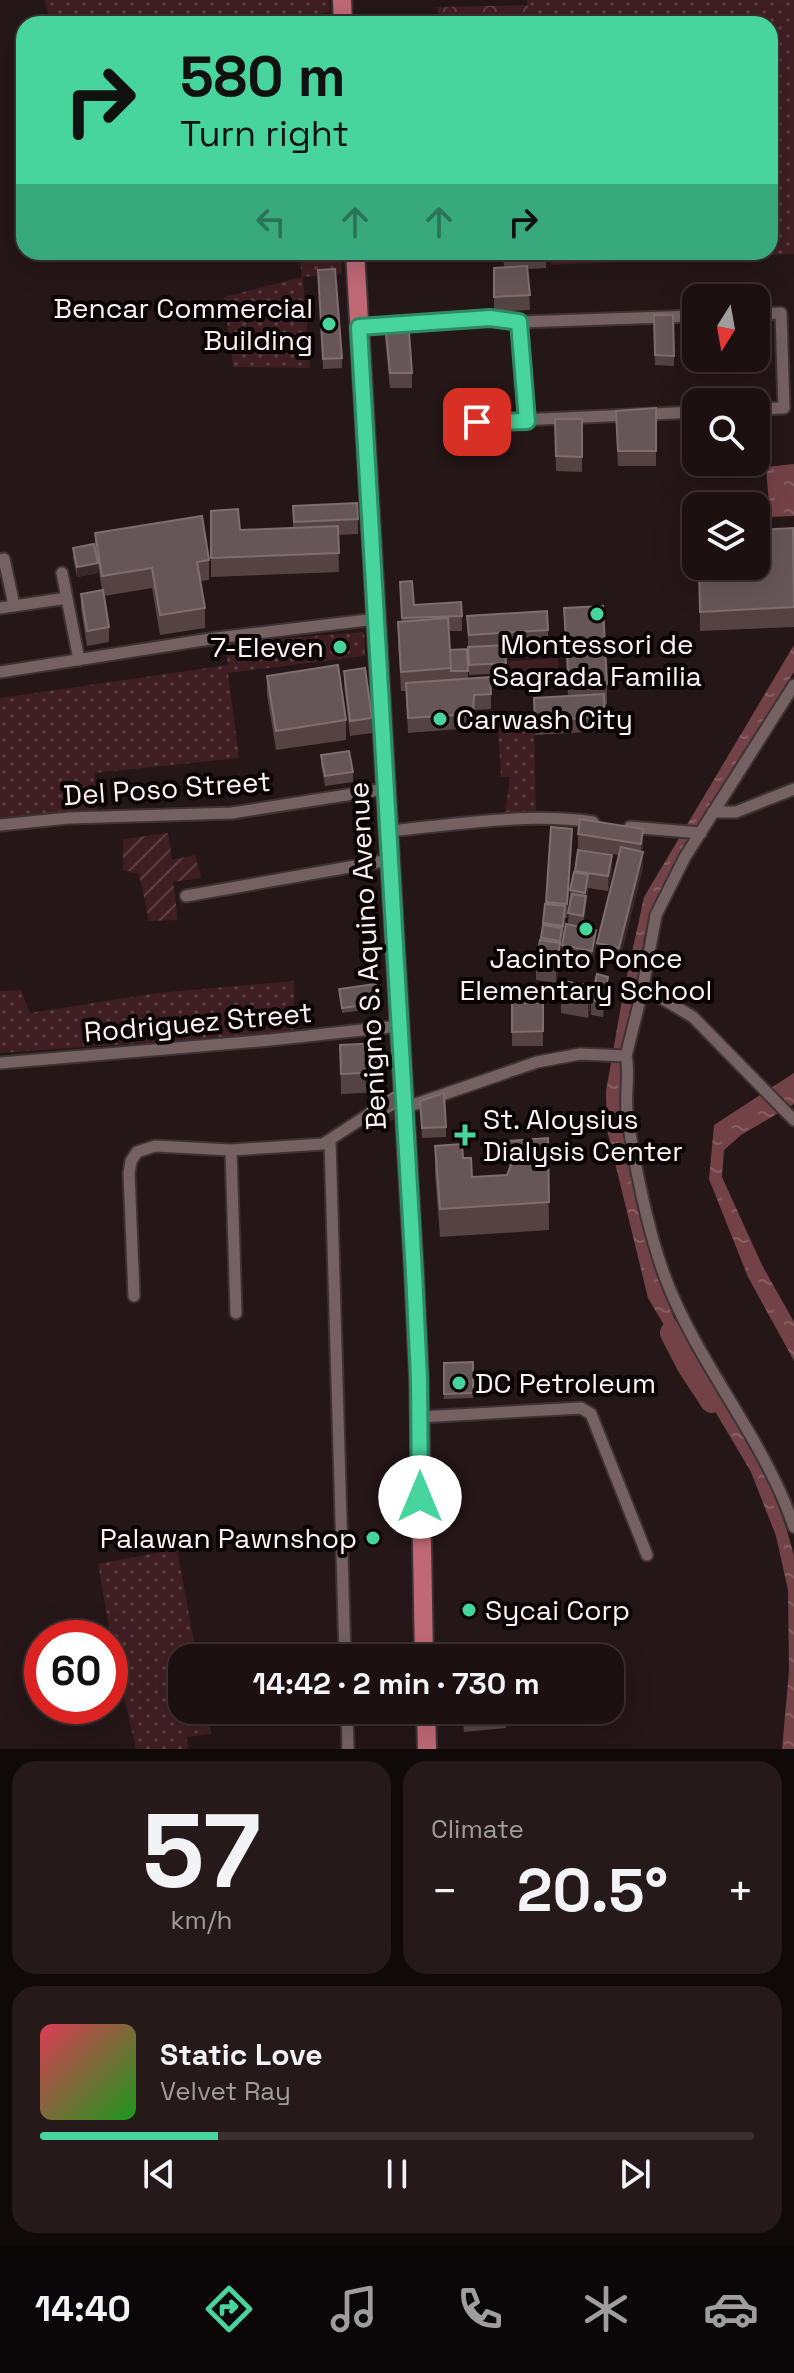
<!DOCTYPE html>
<meta charset="utf-8">
<style>
:root{--surface:#1c1011;--page:#25191a;--text:#f1f3f6;--muted:#a09d9f;--line:#3a3031;--accent:#47d49d}
body{margin:0;font-family:"Space Grotesk",sans-serif;background:var(--page);color:var(--text);height:100vh;display:flex;flex-direction:column;font-size:30px;white-space:nowrap}
*{box-sizing:border-box;margin:0}
p{font-size:26px;color:var(--muted)}
.icon{flex:none;width:44px;height:44px;fill:none;stroke:currentColor;stroke-width:2;stroke-linecap:round;stroke-linejoin:round}
.map{position:relative;height:1749px;overflow:hidden}
.side{display:flex;flex-direction:column;gap:12px;padding:12px;background:#0f0909;flex:1}
.side>*{flex:none}
.banner{position:absolute;left:16px;top:16px;width:762px;height:244px;border-radius:24px;box-shadow:0 8px 32px #0002,0 0 0 2px var(--line);background:#47d49d;color:#111;overflow:hidden}
.needle{width:52px;rotate:191deg}
.buttons{position:absolute;left:682px;top:284px;display:grid;gap:16px}
.buttons a{display:grid;place-items:center;width:88px;height:88px;border-radius:16px;background:var(--surface);box-shadow:0 8px 32px #0002,0 0 0 2px var(--line);font-size:40px}
.speed{position:absolute;left:24px;top:1620px;display:flex;gap:16px;font-size:40px;font-weight:700;text-align:center}
.speed>*{display:grid;place-content:center;width:104px;height:104px;border-radius:50%;background:var(--surface);box-shadow:0 8px 32px #0002,0 0 0 2px var(--line);line-height:1}
.speed .limit{border:12px solid #d22;background:#fff;color:#111}
.pin{position:absolute;display:grid;place-items:center;width:68px;height:68px;color:#fff;margin:-34px;border-radius:16px;box-shadow:0 4px 12px #0006}
.me{position:absolute;width:88px;margin:-44px;rotate:0deg;stroke-linejoin:round;filter:drop-shadow(0 0 6px #0008)}
.turn{display:flex;align-items:center;gap:28px;height:168px;padding:0 32px;font-size:36px}
.turn .icon{width:104px;height:104px;stroke-width:2.5}
.turn b{display:block;font-size:56px;line-height:68px}
.lanes{display:flex;align-items:center;height:76px;padding:0 32px;background:#0003;justify-content:center;gap:40px;direction:ltr}
.lanes .off{opacity:.35}
.big{font-size:60px;font-weight:600;line-height:1.1}
.side .tile{flex:1;display:flex;flex-direction:column;justify-content:center;gap:12px;min-width:0;padding:0 28px;border-radius:24px;background:var(--page)}
.side .dial{align-items:center;gap:0}
.dial b{font-size:104px;line-height:1}
.song{display:flex;align-items:center;gap:24px}
.cover{width:96px;height:96px;border-radius:12px;background:linear-gradient(135deg,hsl(350 70% 55%),hsl(120 70% 35%))}
.played{height:8px;border-radius:4px;background:linear-gradient(90deg,var(--accent) 25%,var(--line) 25%)}
.keys{display:flex;justify-content:space-around;direction:ltr}
.heat{display:flex;justify-content:space-between;align-items:center;font-size:44px;direction:ltr}
.side .tiles{flex:1;display:grid;gap:12px;grid-template-columns:1fr 1fr}
.tile:last-child{grid-column:span 2}
.trip{position:absolute;left:168px;top:1644px;width:456px;height:80px;border-radius:24px;background:var(--surface);box-shadow:0 8px 32px #0002,0 0 0 2px var(--line);font-weight:600;line-height:80px;text-align:center}
.tabs{display:flex;height:128px;justify-content:space-around;align-items:center;background:#0b0607;color:var(--muted)}
.tabs .icon{width:56px;height:56px}
.tabs .on{color:var(--accent)}
.tabs b{font-size:36px;color:var(--text)}
.map>svg:first-child{display:block}
</style>
<div class="map">
<svg width="794" height="1749" viewBox="0 0 794 1749">
<defs>
<pattern id="grass-dots" width="8" height="8" patternUnits="userSpaceOnUse" patternTransform="scale(2)"><rect width="8" height="8" fill="#3f1e22"/><path d="M2 2h.1M6 6h.1" fill="none" stroke="#5c3f43" stroke-width="1.8" stroke-linecap="round"/></pattern>
<pattern id="forest-crowns" width="20" height="18" patternUnits="userSpaceOnUse" patternTransform="scale(2)"><rect width="20" height="18" fill="#3f1e22"/><path d="M2 6a3 3 0 1 1 6 0M12 15a3 3 0 1 1 6 0" fill="none" stroke="#5c3f43"/></pattern>
<pattern id="garden-furrows" width="10" height="10" patternUnits="userSpaceOnUse" patternTransform="scale(2)"><rect width="10" height="10" fill="#3f1e22"/><path d="M-1 1l2-2M0 10L10 0M9 11l2-2" fill="none" stroke="#5c3f43"/></pattern>
<pattern id="water-ripples" width="26" height="14" patternUnits="userSpaceOnUse" patternTransform="scale(2)"><rect width="26" height="14" fill="#724247"/><path d="M2 4q2-2 4 0t4 0M15 11q2-2 4 0t4 0" fill="none" stroke="#875e62"/></pattern>
</defs>
<rect width="100%" height="100%" fill="#251617"/>
<path fill="url(#grass-dots)" d="M44 0H329L330 12 288 19 284 24H52Z
M527 0H794V254L551 265 550 252H770V24H529Z
M299 252H341L342 274 303 277 310 368 233 367 224 297 302 277Z
M364 632 365 656 228 673 239 758 95 773 97 811 0 821V698L228 665 225 643Z
M534 726 536 814 505 815 510 777H501L498 728Z
M294 981V1032L0 1053V991L21 990 30 1013 157 993Z
M177 1549 197 1658H182V1710H207L211 1734 187 1737 188 1749H136L112 1645 98 1564Z"/>
<path fill="url(#forest-crowns)" d="M528 5 529 24H440L437 7Z"/>
<path fill="url(#garden-furrows)" d="M168 833 172 860 195 855 201 878 173 882 178 920 149 921 139 874 123 870V839Z"/>
<path fill="#3f1e22" d="M558 658 559 682 510 685 508 661Z"/>
<path fill="url(#water-ripples)" d="M794 464V516L770 517 766 467Z
M794 645V672L674 864 656 901 644 938 637 989 622 1050V1129L654 1267 674 1318C720 1393 773 1469 794 1556V1749H782L789 1671 788 1590 776 1536 751 1472 648 1298 607 1130 606 1091 624 989 644 897Z
M794 1073V1104L741 1135 724 1150 722 1177 762 1265 794 1322V1361L748 1277 709 1179 714 1125Z"/>
<g fill="none" stroke-linecap="round" stroke-linejoin="round">
<path stroke="#724247" stroke-width="24" d="M672 1333 689 1366 712 1401"/>
<g stroke="#3e3334" stroke-width="15">
<path id="minor" d="M756 314 781 313 784 408 756 409
M519 322 527 421
M359 327 490 318 519 322 696 316
M477 422 696 412
M0 560 4 559 14 605
M62 573 79 660
M0 608 67 598
M0 672 216 638 376 619
M794 685 685 857 656 915 642 992 626 1056C630 1074 625 1092 627 1111 633 1160 648 1231 665 1277 698 1365 764 1438 794 1527
M713 812H736L794 789
M0 825 69 818 232 813 385 789
M630 827 701 833
M388 831C455 825 527 812 593 822
M186 896 389 860
M643 987 693 1017 794 1120
M0 1063 270 1040 399 1026
M404 1108 537 1062 580 1054 626 1056
M330 1140 345 1658
M231 1150 236 1313
M134 1296 129 1173 131 1161 137 1152 155 1146 231 1150 323 1144 380 1107
M420 1417 581 1408 591 1414 647 1555
M347 1710 348 1749"/>
</g>
<g stroke="#3e3334" stroke-width="22">
<path id="primary" d="M342 0 343 24
M355 252 414 1273 419 1379 424 1658
M426 1710 427 1749"/>
</g>
<use href="#minor" stroke="#756162" stroke-width="11"/>
<use href="#primary" stroke="#bf6975" stroke-width="18"/>
</g>
<path fill="#554344" d="M503 252H546V268L528 269 530 310 494 312V268L504 267Z
M318 270 342 358V368L323 369Z
M654 315H673L674 366 655 365Z
M385 322 412 373V388H390L385 337Z
M656 408V466H618L616 426Z
M555 419H582V472L556 471Z
M293 506 358 519V534L338 535 339 572 211 577V511L240 530 293 528Z
M95 533 209 560V580L200 581 205 608V628L160 635 152 588 104 596 109 627V642L87 646 81 609V594L102 590 98 566V573L77 577 73 558V548L95 552Z
M794 561V627L700 631 699 566Z
M400 582 414 605 462 616V631H449L450 654 467 649 468 679 491 694V709L474 710 473 728 408 733 406 691H401L398 641V622L402 621Z
M564 608 607 684V704H605V731L535 735 534 698 568 696Z
M467 616 548 630V645L505 647 506 673 469 675Z
M344 671 372 718V733L350 736 344 685Z
M267 676 346 720V740L276 750 267 695Z
M321 755 353 772V782L325 786 321 765Z
M551 827 572 844 567 918H565L556 983 536 980V965L541 940 546 904Z
M578 834 643 844 642 852 643 867 619 963 597 958V943L619 855 578 849Z
M578 850 612 870 608 891 588 888 583 927 596 944 592 966 562 960V945L568 924 570 890 575 873Z
M339 989 378 1003V1008L342 1013Z
M608 992 603 1017 591 1015V1000Z
M561 998 591 1001 588 1018 561 1013Z
M512 1003H543V1046H512Z
M340 1045 383 1072V1092L341 1094Z
M420 1101 446 1127V1137L422 1138Z
M367 1109 398 1116 374 1131 367 1119Z
M548 1138 549 1230 440 1237 435 1174V1146L463 1158 472 1177 507 1175 509 1168V1141Z
M473 1362V1398L444 1399V1363Z
M398 1710H408V1712H398Z
M462 1710H506V1728L464 1732Z"/>
<path fill="#3a292a" d="M98 563V573L77 577V567Z
M572 829V844L567 918V904Z
M643 829V844L641 858V844Z
M643 852V867L619 963V948Z
M612 855V870L608 891V876Z
M588 875 586 911 583 931 585 893Z
M565 906V921L563 940V926Z
M562 928V942L560 956V941Z
M596 930V944L592 966V951Z
M560 943V958L556 983V968Z
M608 977V992L603 1017V1002Z
M591 986V1001L588 1018V1003Z
M398 1106V1116L374 1131V1121Z"/>
<path fill="#675657" stroke="#7e6e6f" stroke-width="2" d="M527 266 530 295 494 297V268Z
M335 269 342 358 323 359 318 270Z
M654 315H673L674 356 655 355Z
M408 319 412 373H390L385 322Z
M656 408V451H618L616 411Z
M555 419H582V457L556 456Z
M357 503 358 519 294 522 293 506Z
M238 509 240 530 338 526 339 553 211 558V511Z
M202 516 209 560 197 562 205 608 160 615 152 568 102 576 95 533Z
M793 528 794 607 700 612 699 566H756V530Z
M94 544 98 563 77 567 73 548Z
M412 581 414 605 461 602 462 616 402 618 400 582Z
M103 590 109 627 87 631 81 594Z
M603 606 607 684 569 686 564 608Z
M547 611 548 630 469 635 467 616Z
M448 618 451 668 401 672 398 622Z
M505 645 506 663 469 665 468 647Z
M467 649 468 671H451L450 650Z
M338 665 346 720 276 731 267 676Z
M365 668 372 718 350 721 344 671Z
M490 677 491 694 474 695 473 714 408 718 406 683Z
M604 694 605 717 535 721 534 698Z
M349 751 353 772 325 776 321 755Z
M580 819 643 829 641 844 578 834Z
M551 827 572 829 567 904 546 902Z
M621 847 643 852 619 948 597 943Z
M578 850 612 855 608 876 575 871Z
M574 872 588 875 585 893 570 890Z
M572 894 586 896 583 916 568 913Z
M545 904 565 906 563 926 543 923Z
M566 924 596 930 592 951 562 945Z
M543 925 562 928 560 941 541 938Z
M540 940 560 943 556 968 536 965Z
M597 974 608 977 603 1002 591 1000Z
M564 981 591 986 588 1003 561 998Z
M376 984 378 1003 342 1008 339 989Z
M512 1003H543V1031L512 1032Z
M382 1043 383 1072 341 1074 340 1045Z
M394 1092 398 1106 374 1121 367 1109Z
M444 1093 446 1127 422 1128 420 1101Z
M548 1138 549 1202 440 1209 435 1146 462 1144 463 1158H471L472 1177 507 1175 511 1165 509 1141Z
M473 1362V1393L444 1394V1363Z
M464 1710H490L464 1713Z"/>
<g fill="none" stroke-linecap="round" stroke-linejoin="round">
<g stroke="#2e8a66" stroke-width="20">
<path id="route" d="M420 1497 419 1379 414 1273 359 327 490 318 519 322 527 421 477 422"/>
</g>
<use href="#route" stroke="#47d49d" stroke-width="14"/>
</g>
<g fill="#47d49d" stroke="#0a0405" stroke-width="3">
<circle cx="329" cy="324" r="8"/>
<circle cx="597" cy="614" r="8"/>
<circle cx="340" cy="647" r="8"/>
<circle cx="440" cy="719" r="8"/>
<circle cx="586" cy="929" r="8"/>
<path d="M461 1123h8v8h8v8h-8v8h-8v-8h-8v-8h8z"/>
<circle cx="459" cy="1383" r="8"/>
<circle cx="373" cy="1538" r="8"/>
<circle cx="469" cy="1610" r="8"/>
</g>
<g text-anchor="middle" dominant-baseline="central" stroke-width="8" stroke-linejoin="round" paint-order="stroke">
<g font-size="28" fill="#fdf1f2" stroke="#0a0405" text-anchor="start">
<text x="313" y="308" text-anchor="end">Bencar Commercial<tspan x="313" dy="32">Building</tspan></text>
<text x="597" y="644" text-anchor="middle">Montessori de<tspan x="597" dy="32">Sagrada Familia</tspan></text>
<text x="324" y="647" text-anchor="end">7-Eleven</text>
<text x="456" y="719">Carwash City</text>
<text x="586" y="958" text-anchor="middle">Jacinto Ponce<tspan x="586" dy="32">Elementary School</tspan></text>
<text x="483" y="1119">St. Aloysius<tspan x="483" dy="32">Dialysis Center</tspan></text>
<text x="475" y="1383">DC Petroleum</text>
<text x="357" y="1538" text-anchor="end">Palawan Pawnshop</text>
<text x="485" y="1610">Sycai Corp</text>
</g>
<g font-size="28" fill="#fdf1f2" stroke="#0a0405">
<text transform="translate(167 788) rotate(-4)">Del Poso Street</text>
<text transform="translate(367 956) rotate(-93)">Benigno S. Aquino Avenue</text>
<text transform="translate(198 1022) rotate(-5)">Rodriguez Street</text>
</g>
</g>
</svg>
<div class="buttons">
<a><svg class="needle" viewBox="-14 -14 28 28"><path d="M0-13l5 13h-10z" fill="#e53935"/><path d="M0 13l5-13h-10z" fill="#a09d9f"/></svg></a>
<a><svg class="icon" aria-label="search" viewBox="0 0 24 24"><circle cx="10" cy="10" r="6"/><path d="M15 15l6 6"/></svg></a>
<a><svg class="icon" aria-label="layers" viewBox="0 0 24 24"><path d="M12 4l9 5-9 5-9-5zM3 14l9 5 9-5"/></svg></a>
</div>
<div class="speed"><div class="limit">60</div></div>
<div class="pin" style="left:477px;top:422px;background:#d93025"><svg class="icon" aria-label="arrive" viewBox="0 0 24 24"><path d="M6 21V4h12l-3 4 3 4H6"/></svg></div>
<svg class="me" style="left:420px;top:1497px" viewBox="-20 -20 40 40"><circle r="19" fill="#fff"/><path d="M0-13L10 11 0 6-10 11z" fill="#47d49d"/></svg>
<div class="trip">14:42 · 2 min · 730 m</div>
<div class="banner">
<div class="turn"><svg class="icon" aria-label="right" viewBox="0 0 24 24"><path d="M7 20v-9h11M14 6l5 5-5 5"/></svg><div><b>580 m</b>Turn right</div></div>
<div class="lanes"><svg class="icon off" aria-label="left" viewBox="0 0 24 24"><path d="M17 20v-9H6M10 6l-5 5 5 5"/></svg><svg class="icon off" aria-label="ahead" viewBox="0 0 24 24"><path d="M12 20V5M6 11l6-6 6 6"/></svg><svg class="icon off" aria-label="ahead" viewBox="0 0 24 24"><path d="M12 20V5M6 11l6-6 6 6"/></svg><svg class="icon" aria-label="right" viewBox="0 0 24 24"><path d="M7 20v-9h11M14 6l5 5-5 5"/></svg></div>
</div>
</div>
<section class="side">
<div class="tiles">
<div class="tile dial"><b>57</b><p>km/h</p></div>
<div class="tile"><p>Climate</p>
<div class="heat"><a>−</a><b class="big">20.5°</b><a>+</a></div>
</div>
<div class="tile">
<div class="song"><i class="cover"></i><div><b>Static Love</b><p>Velvet Ray</p></div></div>
<div class="played"></div>
<div class="keys"><svg class="icon" aria-label="previous" viewBox="0 0 24 24"><path d="M18 5L8 12l10 7zM5 5v14"/></svg><svg class="icon" aria-label="pause" viewBox="0 0 24 24"><path d="M8 5v14M16 5v14"/></svg><svg class="icon" aria-label="next" viewBox="0 0 24 24"><path d="M6 5l10 7-10 7zM19 5v14"/></svg></div>
</div>
</div>
</section>
<nav class="tabs">
<b>14:40</b>
<svg class="icon on" aria-label="directions" viewBox="0 0 24 24"><path d="M12 3l9 9-9 9-9-9zM9 14v-3h6M13 9l2 2-2 2"/></svg>
<svg class="icon" aria-label="music" viewBox="0 0 24 24"><path d="M9 18V5l10-2v13"/><circle cx="6" cy="18" r="3"/><circle cx="16" cy="16" r="3"/></svg>
<svg class="icon" aria-label="phone" viewBox="0 0 24 24"><path d="M5 4h4l2 5-3 2q2 4 5 5l2-3 5 2v4C11 20 4 13 5 4z"/></svg>
<svg class="icon" aria-label="climate" viewBox="0 0 24 24"><path d="M12 3v18M4 7l16 10M4 17L20 7"/></svg>
<svg class="icon" aria-label="car" viewBox="0 0 24 24"><path d="M5 17H2v-5l4-1 3-4h7l3 4 3 1v5h-3M9 17h6M6 11h13"/><circle cx="7" cy="17" r="2"/><circle cx="17" cy="17" r="2"/></svg>
</nav>
